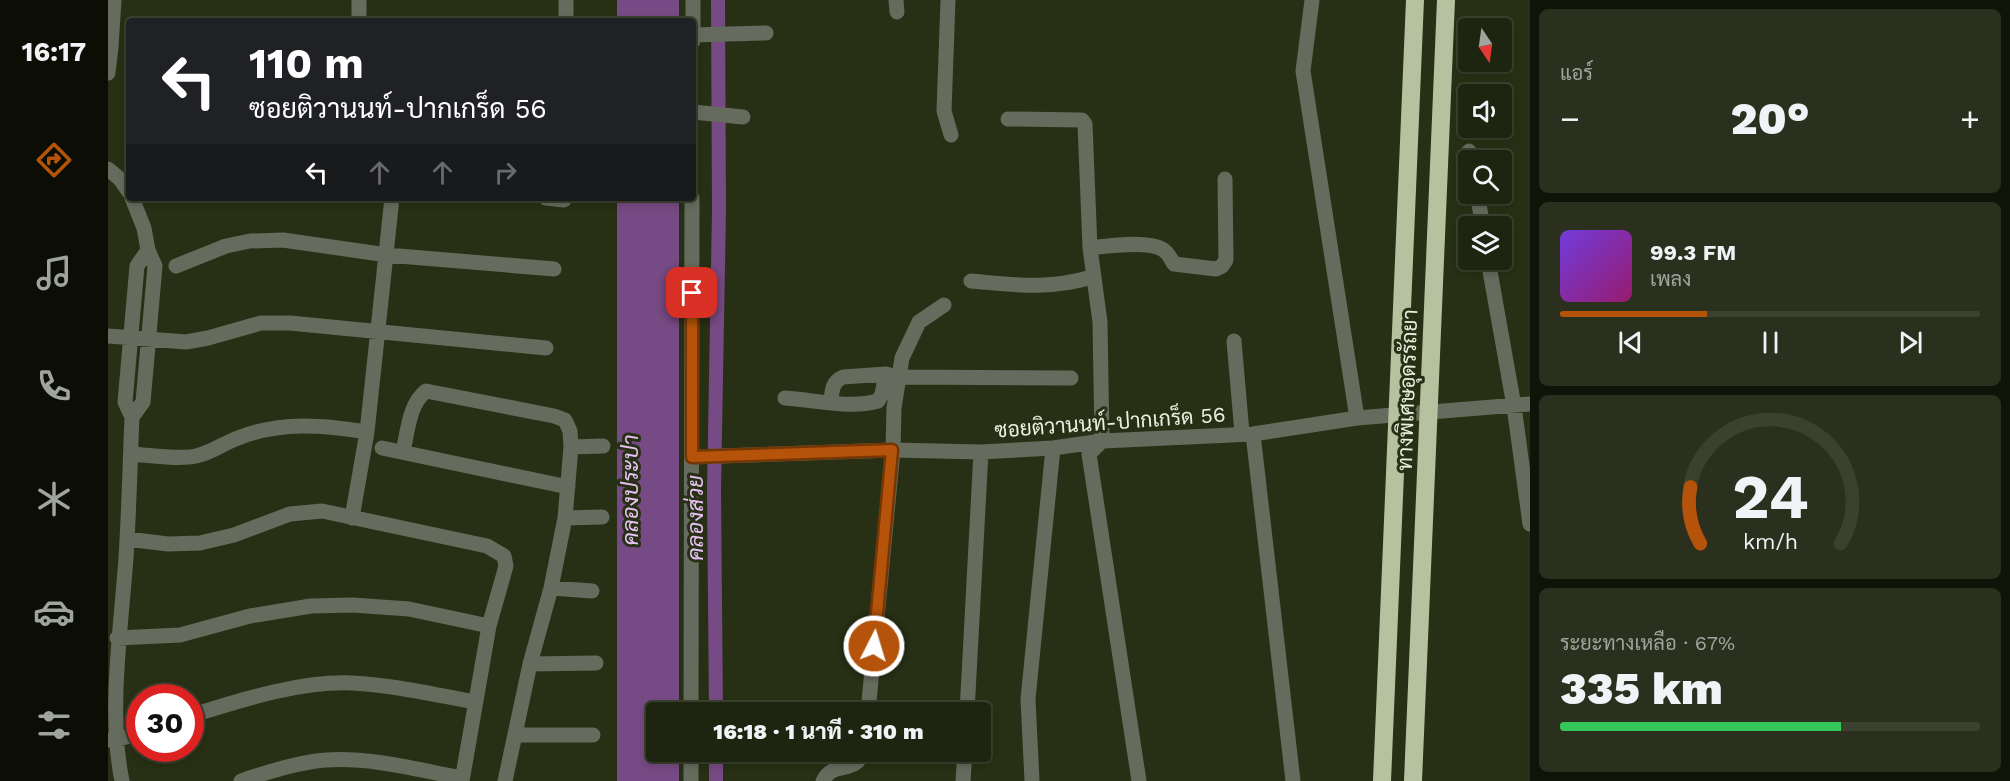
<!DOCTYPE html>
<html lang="th">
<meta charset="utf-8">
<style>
:root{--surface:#1d240f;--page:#2a301d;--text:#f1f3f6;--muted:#a0a49e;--line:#3b412f;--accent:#b45309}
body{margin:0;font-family:"Work Sans",Sarabun,sans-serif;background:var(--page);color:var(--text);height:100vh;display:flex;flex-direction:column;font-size:22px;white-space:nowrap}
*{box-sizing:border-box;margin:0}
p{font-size:20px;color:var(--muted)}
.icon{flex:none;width:33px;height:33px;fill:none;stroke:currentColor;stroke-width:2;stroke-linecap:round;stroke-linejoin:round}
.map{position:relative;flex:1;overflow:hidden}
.sheet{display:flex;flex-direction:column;gap:9px;padding:9px;background:#101408;width:480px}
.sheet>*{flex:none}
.banner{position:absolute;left:18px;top:18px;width:570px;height:183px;border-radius:6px;box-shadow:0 3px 9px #0003,0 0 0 2px var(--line);background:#202124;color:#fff;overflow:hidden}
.needle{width:39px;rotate:167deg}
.tools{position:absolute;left:1350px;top:18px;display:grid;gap:12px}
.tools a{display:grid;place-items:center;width:54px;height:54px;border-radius:6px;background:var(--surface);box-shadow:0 3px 9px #0003,0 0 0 2px var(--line);font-size:30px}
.speed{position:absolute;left:18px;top:684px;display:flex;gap:12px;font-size:30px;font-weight:700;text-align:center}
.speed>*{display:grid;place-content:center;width:78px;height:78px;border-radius:50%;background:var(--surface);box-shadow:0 3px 9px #0003,0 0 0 2px var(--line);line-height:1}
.speed .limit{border:9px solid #d22;background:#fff;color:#111}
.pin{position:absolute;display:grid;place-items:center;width:51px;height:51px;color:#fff;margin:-26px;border-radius:12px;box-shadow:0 3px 9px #0006}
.me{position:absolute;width:66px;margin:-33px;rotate:5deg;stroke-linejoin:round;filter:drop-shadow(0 0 4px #0008)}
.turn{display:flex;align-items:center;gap:21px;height:126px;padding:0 24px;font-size:27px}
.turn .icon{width:78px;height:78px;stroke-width:2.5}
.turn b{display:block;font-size:42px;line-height:51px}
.lanes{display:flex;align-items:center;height:57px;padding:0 24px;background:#0003;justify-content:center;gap:30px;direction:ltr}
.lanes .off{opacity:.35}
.big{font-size:45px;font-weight:800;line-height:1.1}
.sheet .widget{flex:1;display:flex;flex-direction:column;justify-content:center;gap:9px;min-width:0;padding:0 21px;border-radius:9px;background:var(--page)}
.sheet .dial{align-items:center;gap:0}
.dial svg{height:156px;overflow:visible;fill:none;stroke:var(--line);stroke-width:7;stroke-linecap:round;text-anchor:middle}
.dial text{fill:var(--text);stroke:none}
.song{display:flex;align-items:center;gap:18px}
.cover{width:72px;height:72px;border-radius:9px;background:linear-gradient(135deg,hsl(260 70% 55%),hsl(320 70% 35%))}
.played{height:6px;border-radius:3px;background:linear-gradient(90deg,var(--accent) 35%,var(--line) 35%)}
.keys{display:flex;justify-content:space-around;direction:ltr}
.heat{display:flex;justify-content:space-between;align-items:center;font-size:33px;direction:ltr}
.charge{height:9px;border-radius:4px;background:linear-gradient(90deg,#34c759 67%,var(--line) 0)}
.trip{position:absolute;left:538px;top:702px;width:345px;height:60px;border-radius:6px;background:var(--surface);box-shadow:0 3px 9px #0003,0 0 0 2px var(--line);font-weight:800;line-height:60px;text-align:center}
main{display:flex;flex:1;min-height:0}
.tab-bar{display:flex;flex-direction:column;width:108px;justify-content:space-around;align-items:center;background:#0c0e06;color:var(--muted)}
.tab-bar .icon{width:42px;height:42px}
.tab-bar .on{color:var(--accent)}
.tab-bar b{font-size:27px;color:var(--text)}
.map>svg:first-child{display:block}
</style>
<main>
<nav class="tab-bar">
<b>16:17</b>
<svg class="icon on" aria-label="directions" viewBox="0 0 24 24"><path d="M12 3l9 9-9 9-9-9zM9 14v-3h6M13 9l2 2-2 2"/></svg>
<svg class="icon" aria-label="music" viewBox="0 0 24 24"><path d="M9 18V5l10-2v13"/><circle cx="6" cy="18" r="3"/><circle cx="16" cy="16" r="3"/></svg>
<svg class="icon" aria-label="phone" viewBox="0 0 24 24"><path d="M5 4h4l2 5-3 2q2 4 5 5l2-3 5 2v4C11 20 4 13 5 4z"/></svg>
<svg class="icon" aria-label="climate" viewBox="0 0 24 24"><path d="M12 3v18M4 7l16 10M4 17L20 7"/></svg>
<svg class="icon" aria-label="car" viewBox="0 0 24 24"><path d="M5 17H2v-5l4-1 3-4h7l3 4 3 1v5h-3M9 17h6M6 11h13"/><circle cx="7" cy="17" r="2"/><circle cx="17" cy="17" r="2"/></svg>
<svg class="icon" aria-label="filters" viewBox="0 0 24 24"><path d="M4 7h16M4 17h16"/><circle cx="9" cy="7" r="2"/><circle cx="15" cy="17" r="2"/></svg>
</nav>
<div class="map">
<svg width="1422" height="781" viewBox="0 0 1422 781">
<rect width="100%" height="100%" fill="#273014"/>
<path fill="#764a84" d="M509 0H571V21H509Z
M509 198H571V712H549V752H571V781H509Z"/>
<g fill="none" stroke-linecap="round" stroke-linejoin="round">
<path stroke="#764a84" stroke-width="14" d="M608 712 606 490 611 210 610 0
M608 752V781"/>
<path stroke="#656b5d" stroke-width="15" d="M458 0V21
M788 0 789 12
M840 0 836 111 843 135
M1204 0 1195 71 1249 418
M251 21V0
M585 35 658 33
M585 41V0
M0 47H3L6 0
M0 73 3 47
M585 112 635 117
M900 119 974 120 977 124 982 248 992 322 994 441 981 454 1031 781
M1361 151 1363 160
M0 169 12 179 21 192
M1369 194 1375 226
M24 198 36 228 40 250 47 266 35 402 24 417
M438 198 456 200
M982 248C1000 246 1045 239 1058 252 1061 255 1064 261 1066 264L1108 269 1114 266 1118 260 1117 179
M1380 260 1406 406 1422 524
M68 266 118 246 142 241 175 240 279 255 446 269
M863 281C909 285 939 290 984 277
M0 336 78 342 100 338 153 323H182L438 348
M1126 341 1134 433
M677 398C707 400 742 409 770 401L774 394 778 374
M723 402C724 390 724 382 735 377L778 374 791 377 963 378
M1145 434 1185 781
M463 447 495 446
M274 448 460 487
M295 451C300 431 301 404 318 391L446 416 457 420 462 431 463 447 457 518 443 588 422 664 397 781
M23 454C42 455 70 460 88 456 103 453 116 443 130 438 173 421 215 425 259 432
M584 457 785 450 873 452 945 448 994 441 1145 434 1249 418 1422 404
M244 518 259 432 284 198
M457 518 494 517
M19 539 60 544 92 543 126 535 182 514 214 511 379 546 396 556 398 566 381 626 354 781
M443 588 484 591
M9 638 72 635 142 616 203 606 245 605 301 609 381 626
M422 664 488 663
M583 712 584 198
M760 712 785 450 786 408 794 358 811 322 836 305
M859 712 873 452
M82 716C133 700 191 681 244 683 286 685 327 695 367 702
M407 735H485
M0 740H7L32 733
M583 752V781
M14 781C0 713 13 628 18 558 21 511 22 464 24 417L17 402 29 266 40 250
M133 781C159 772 191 762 218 760 264 757 310 770 354 778
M715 781C726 759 747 776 755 752
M855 781 857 752
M924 781 920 699 945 448"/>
<path stroke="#b5c2a0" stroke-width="18" d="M1274 781 1307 0
M1305 781 1338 0"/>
</g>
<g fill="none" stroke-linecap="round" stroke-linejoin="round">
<g stroke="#753606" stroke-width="15">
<path id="route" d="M584 293V457L784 450 766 646"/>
</g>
<use href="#route" stroke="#b45309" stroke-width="10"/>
</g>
<g text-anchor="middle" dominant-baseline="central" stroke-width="6" stroke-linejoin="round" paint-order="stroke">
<g font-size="21" fill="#eaf0df" stroke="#273014">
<text transform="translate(1299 390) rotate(-88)">ทางพิเศษอุดรรัถยา</text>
<text transform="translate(1002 422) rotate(-4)">ซอยติวานนท์-ปากเกร็ด 56</text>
</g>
<g font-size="22" font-style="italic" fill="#e8c2f5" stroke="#273014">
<text transform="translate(522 490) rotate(-90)">คลองประปา</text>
<text transform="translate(587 518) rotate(-90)">คลองส่วย</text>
</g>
</g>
</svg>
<div class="tools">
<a><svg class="needle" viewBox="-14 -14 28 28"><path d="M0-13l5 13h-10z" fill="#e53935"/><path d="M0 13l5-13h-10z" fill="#a0a49e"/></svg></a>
<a><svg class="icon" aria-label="sound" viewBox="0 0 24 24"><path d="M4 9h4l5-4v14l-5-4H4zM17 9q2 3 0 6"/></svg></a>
<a><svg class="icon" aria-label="search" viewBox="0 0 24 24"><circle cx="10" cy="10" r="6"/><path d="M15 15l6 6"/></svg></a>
<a><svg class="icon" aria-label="layers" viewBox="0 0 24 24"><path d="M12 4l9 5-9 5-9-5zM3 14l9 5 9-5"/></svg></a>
</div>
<div class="speed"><div class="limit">30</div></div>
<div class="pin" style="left:584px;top:293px;background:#d93025"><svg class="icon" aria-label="arrive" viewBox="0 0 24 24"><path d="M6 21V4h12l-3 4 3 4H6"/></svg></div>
<svg class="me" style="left:766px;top:646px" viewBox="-20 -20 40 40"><circle r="17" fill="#b45309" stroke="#fff" stroke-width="3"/><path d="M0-11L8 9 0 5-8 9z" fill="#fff"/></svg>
<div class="trip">16:18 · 1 นาที · 310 m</div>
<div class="banner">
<div class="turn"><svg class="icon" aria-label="left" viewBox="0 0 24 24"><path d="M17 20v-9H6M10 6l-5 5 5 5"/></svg><div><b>110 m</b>ซอยติวานนท์-ปากเกร็ด 56</div></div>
<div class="lanes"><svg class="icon" aria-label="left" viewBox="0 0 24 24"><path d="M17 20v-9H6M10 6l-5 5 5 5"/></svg><svg class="icon off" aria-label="ahead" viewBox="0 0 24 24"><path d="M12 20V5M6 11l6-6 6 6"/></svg><svg class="icon off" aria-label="ahead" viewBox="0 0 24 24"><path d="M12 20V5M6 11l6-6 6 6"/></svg><svg class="icon off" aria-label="right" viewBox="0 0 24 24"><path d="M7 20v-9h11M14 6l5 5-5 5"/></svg></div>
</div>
</div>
<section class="sheet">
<div class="widget"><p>แอร์</p>
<div class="heat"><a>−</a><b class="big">20°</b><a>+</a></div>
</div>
<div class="widget">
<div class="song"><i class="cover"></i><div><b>99.3 FM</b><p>เพลง</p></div></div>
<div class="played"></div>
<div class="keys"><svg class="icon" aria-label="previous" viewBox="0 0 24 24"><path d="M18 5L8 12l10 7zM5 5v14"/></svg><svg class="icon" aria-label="pause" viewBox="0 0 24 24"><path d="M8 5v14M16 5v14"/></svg><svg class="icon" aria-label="next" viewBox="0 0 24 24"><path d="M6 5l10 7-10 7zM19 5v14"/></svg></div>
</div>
<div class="widget dial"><svg viewBox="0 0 100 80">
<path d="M14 69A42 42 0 1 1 86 69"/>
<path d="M14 69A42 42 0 0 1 9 40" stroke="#b45309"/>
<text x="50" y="56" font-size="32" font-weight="700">24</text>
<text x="50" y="72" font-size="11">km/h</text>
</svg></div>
<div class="widget"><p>ระยะทางเหลือ · 67%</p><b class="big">335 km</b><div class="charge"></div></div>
</section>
</main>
